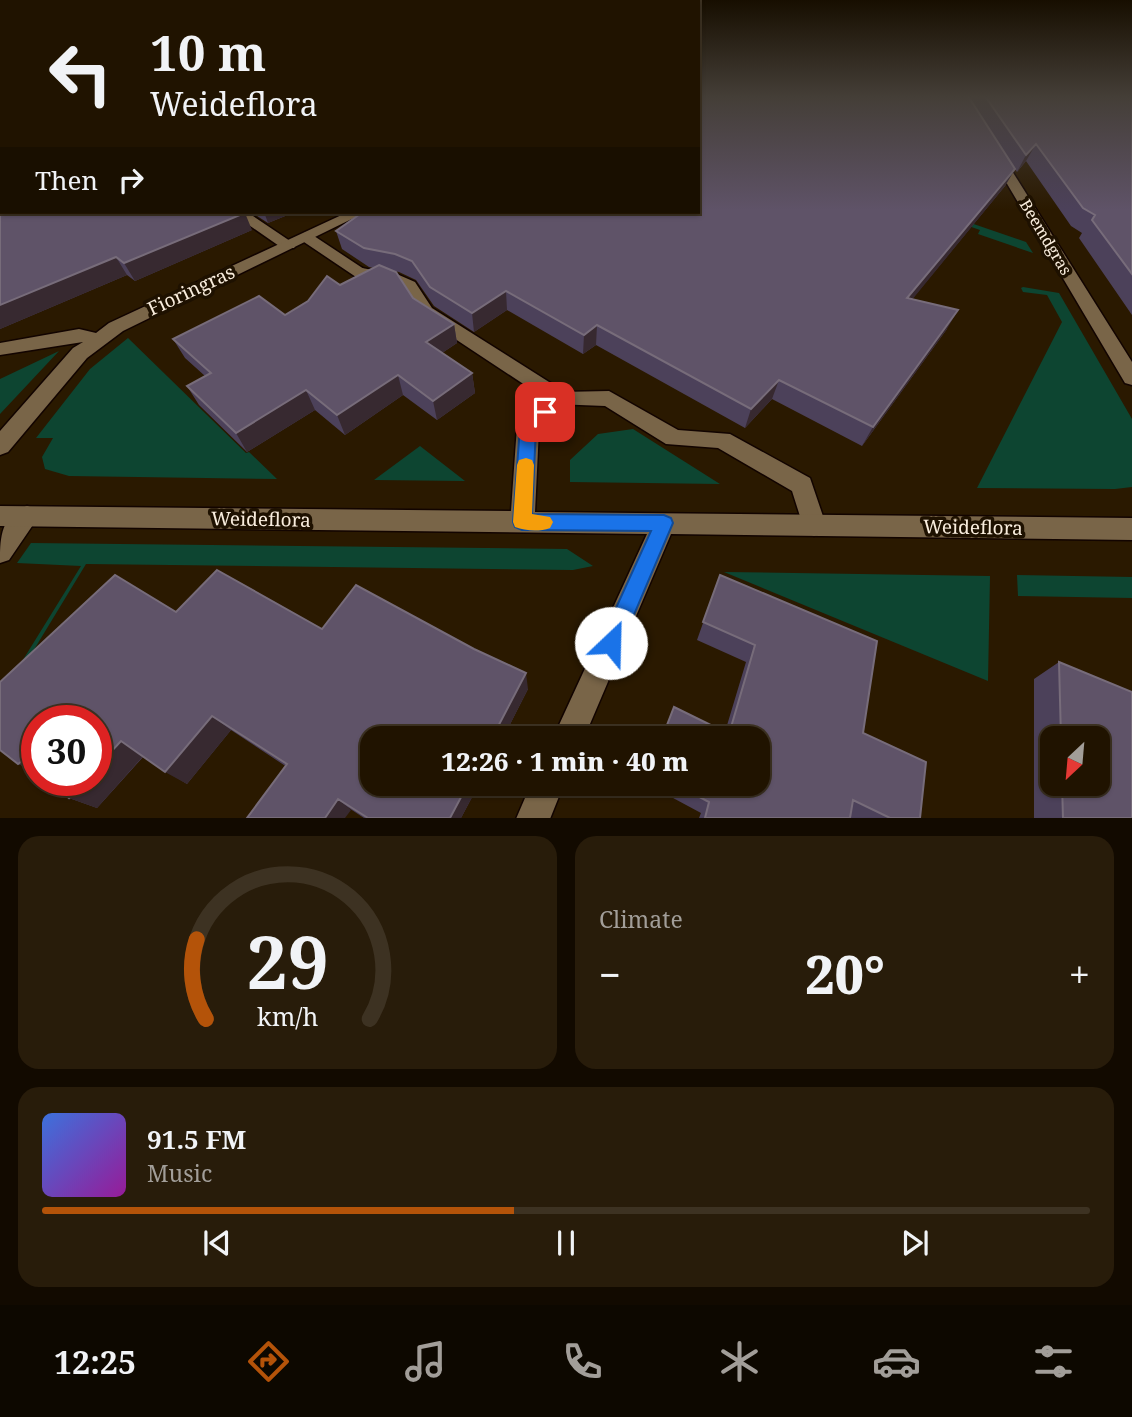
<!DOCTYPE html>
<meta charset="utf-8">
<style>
:root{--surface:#201300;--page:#281c0a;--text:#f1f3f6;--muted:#a29e99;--line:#3d3222;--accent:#b45309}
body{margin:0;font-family:"Noto Serif",serif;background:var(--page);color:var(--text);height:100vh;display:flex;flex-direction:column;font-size:26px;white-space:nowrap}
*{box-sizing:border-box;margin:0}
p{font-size:23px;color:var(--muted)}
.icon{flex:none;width:38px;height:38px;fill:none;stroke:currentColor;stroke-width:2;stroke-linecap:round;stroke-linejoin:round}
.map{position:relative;height:818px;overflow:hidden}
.panel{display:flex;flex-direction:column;gap:18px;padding:18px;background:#120a00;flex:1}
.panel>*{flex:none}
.guide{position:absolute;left:0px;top:0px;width:700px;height:214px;box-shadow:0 2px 5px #0004,0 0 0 2px var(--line);background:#201300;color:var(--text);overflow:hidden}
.needle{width:46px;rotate:206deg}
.tools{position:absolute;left:1040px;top:726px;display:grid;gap:14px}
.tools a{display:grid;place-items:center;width:70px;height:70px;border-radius:14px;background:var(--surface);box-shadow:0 2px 5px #0004,0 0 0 2px var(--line);font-size:35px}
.speed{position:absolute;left:21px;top:705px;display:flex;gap:14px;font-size:35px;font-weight:700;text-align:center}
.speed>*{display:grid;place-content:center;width:91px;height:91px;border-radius:50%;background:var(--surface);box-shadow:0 2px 5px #0004,0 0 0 2px var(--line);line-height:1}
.speed .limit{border:10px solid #d22;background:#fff;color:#111}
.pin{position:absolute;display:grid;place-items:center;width:60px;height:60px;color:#fff;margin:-30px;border-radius:14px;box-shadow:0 4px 10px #0006}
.me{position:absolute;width:77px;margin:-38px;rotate:24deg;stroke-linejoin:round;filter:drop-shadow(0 0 5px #0008)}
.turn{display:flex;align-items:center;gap:24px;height:147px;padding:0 35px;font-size:32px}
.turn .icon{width:91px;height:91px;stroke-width:2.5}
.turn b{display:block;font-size:49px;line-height:60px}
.then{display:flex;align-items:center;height:66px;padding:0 35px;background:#0003;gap:14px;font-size:26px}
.big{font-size:52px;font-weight:800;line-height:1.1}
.panel .tile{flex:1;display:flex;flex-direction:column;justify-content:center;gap:10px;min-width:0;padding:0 24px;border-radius:21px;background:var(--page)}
.panel .dial{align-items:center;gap:0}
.dial svg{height:182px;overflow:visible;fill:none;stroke:var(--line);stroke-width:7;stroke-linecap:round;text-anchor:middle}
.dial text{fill:var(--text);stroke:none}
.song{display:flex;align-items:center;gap:21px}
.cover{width:84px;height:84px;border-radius:10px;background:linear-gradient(135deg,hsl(220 70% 55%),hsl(300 70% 35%))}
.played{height:7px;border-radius:4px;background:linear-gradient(90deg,var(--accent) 45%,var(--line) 45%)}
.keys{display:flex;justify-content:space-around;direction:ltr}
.heat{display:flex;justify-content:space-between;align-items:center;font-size:38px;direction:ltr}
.panel .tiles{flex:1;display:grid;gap:18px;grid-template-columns:1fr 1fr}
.tile:last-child{grid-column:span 2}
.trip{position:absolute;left:360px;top:726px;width:410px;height:70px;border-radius:21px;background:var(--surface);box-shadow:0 2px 5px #0004,0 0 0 2px var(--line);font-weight:800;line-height:70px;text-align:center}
.tabs{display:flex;height:112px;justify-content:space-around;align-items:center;background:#0d0800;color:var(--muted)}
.tabs .icon{width:49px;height:49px}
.tabs .active{color:var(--accent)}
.tabs b{font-size:32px;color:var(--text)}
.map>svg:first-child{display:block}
</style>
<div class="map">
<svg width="1132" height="819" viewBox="0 0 1132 819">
<rect width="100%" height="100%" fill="#2a1900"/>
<path fill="#0d4531" d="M959 219 1026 242 1033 253 978 234 980 230 957 222Z
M1023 287 1059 293 1132 419V487L1115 489 977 488 1062 322 1047 295 1023 292 1021 288Z
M128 338 246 453 249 452 277 479 69 476 45 469 42 457 53 438H36L90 369Z
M59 351 0 414V379Z
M633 429 720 484 570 482V460L598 434Z
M420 446 465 481 374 480Z
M31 543 567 549 593 566 573 570 86 564 4 699 0 697 81 566 17 563Z
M724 572 990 576 988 681Z
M1017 575 1132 577V598L1018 596Z"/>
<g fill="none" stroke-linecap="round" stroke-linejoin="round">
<g stroke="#120400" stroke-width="3">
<path id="lane" d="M230 212H247L296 245 294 248H282Z
M306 232 311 234 370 273 362 278 356 277 301 240 298 237Z
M609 391 678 430 730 434 810 478 826 525 823 532 814 536 805 532 792 491 718 448 666 444 605 406 554 404 551 399 554 394 561 392Z
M27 506 36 509 39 516 9 560 0 563C0 540 0 515 27 506Z"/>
</g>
<g stroke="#120400" stroke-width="3">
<path id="street" d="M996 151 1002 155 1132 362V385L1125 383 990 155Z
M348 212H366L123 331 87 358 8 452 0 455V431L73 348 83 342 0 355V343L79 329 96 333 109 323Z
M362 268 399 275 415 282 432 308 568 394 571 399 568 404 539 429 535 512 1132 518V540L671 534 584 738H553L647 534 0 526V506L511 511 517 426 520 420 546 399 419 315 402 289 388 282 356 277 354 273 356 269Z
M531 784H564L550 819H516Z"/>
</g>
<use href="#lane" fill="#796548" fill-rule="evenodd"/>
<use href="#street" fill="#796548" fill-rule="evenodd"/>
</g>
<path fill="#4c415a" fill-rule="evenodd" d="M698 96H1132V315L1079 238 1082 233 1071 226 1026 161 1017 172 1015 169 1005 186 912 299 947 329 862 446 772 399 745 428 596 345 583 354 507 310 474 332 434 306 416 280 399 272 394 271 413 298 454 324 457 343 442 353 472 373 475 393 437 420 403 395 345 435 315 410 247 452 199 405 187 386 205 376 185 358 173 339 285 315 374 268 369 267 342 249 336 231Z
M251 212H295L268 223Z
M0 214 252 230 135 281 127 275 0 329Z
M720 575 863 733 920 818H699L701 813 647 784H758L662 738 725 732 746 662 697 640Z
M176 612 322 629 528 689 503 738H373V784H479L461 818H364L231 730 187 784 143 757 97 808 69 798 33 770 18 764Z
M1059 662 1132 692V818H1034V679ZM1052 738H1097V784H1052Z"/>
<path fill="#372930" d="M1036 144 1026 161 1017 172 1026 155Z
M1015 169 1005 186 898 317 907 298Z
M264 212H295L268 223Z
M245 213 252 230 135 281 124 263Z
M116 257 127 275 0 329V305Z
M506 291 507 310 474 332 472 313Z
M958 310 947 329 862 446 873 427Z
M454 324 457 343 430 361 426 342Z
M597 325 596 345 583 354 584 335Z
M472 373 475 393 437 420 433 401Z
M398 375 403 395 345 435 337 415Z
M779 380 772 399 745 428 751 409Z
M306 390 315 410 247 452 236 433Z
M526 673 528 689 503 738H492Z
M212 716 231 730 187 784 165 772Z
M121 741 145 754 97 808 69 798 85 780H96V768Z
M22 761 37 771 18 764Z
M468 784H479L461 818H450Z
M338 799 351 810 345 818H325Z"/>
<path fill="#5f5368" stroke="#776c7a" stroke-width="2" d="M0 96H2V111L0 110Z
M698 96H968L1015 169 907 298 958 310 873 427 779 380 751 409 597 325 584 335 506 291 472 313 430 287 412 261 395 254 364 248 336 231 363 212H698Z
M985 96H1132V274L1092 220 1095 215 1083 208 1036 144 1026 155Z
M6 212H243L245 213 124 263 116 257 0 305V214Z
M379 265 396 272 413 298 454 324 426 342 472 373 433 401 398 375 337 415 306 390 236 433 187 386 211 373 173 339 259 296 285 315 308 301 327 276 340 285Z
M217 570 322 629 356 585 474 649 526 673 492 738H373V784H468L450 818H368L338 799 325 818H247L287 764 212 716 165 772 121 741 96 768V721H37V773L22 761 18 764 0 750V682L115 575 176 612Z
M720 575 877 641 863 733 926 762 920 818H890L853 800 850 818H705L709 802 675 784H758V738H662L674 707 729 734 755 645 703 622Z
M1059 662 1132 692V818H1063L1062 784H1097V738H1061Z
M47 780H85L69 798Z"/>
<linearGradient id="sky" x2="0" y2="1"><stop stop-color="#170e00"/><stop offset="0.46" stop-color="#443e37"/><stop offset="1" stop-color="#443e37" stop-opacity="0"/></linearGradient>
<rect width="1132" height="210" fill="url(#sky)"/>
<path fill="#1a73e8" stroke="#114b97" stroke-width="2" d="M545 407 553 412 536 428 532 514 664 515 671 518 673 523 619 650 611 654 603 650 600 643 651 531 522 530 515 527 513 522 520 426 539 408Z"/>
<path fill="#f59e0b" d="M526 458 532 460 534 465 532 514 550 517 553 522 550 528C539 532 526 531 515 527L513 522 517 465 519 460Z"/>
<g text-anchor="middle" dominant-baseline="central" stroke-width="7" stroke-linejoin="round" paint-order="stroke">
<g font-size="16" fill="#f9eddd" stroke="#1e1100">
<text transform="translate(1046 237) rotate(59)">Beemdgras</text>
</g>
<g font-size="19" fill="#f9eddd" stroke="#1e1100">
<text transform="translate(191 290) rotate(-25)">Fioringras</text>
<text transform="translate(261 519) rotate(1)">Weideflora</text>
<text transform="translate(973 527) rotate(1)">Weideflora</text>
</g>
</g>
</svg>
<div class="tools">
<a><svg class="needle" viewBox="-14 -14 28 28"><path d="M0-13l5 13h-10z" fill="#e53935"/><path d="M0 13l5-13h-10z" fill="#a29e99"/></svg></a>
</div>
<div class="speed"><div class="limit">30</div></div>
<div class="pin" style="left:545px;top:412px;background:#d93025"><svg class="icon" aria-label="arrive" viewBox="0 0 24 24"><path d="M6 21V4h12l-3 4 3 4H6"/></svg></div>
<svg class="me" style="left:611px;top:643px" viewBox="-20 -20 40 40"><circle r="19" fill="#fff"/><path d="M0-13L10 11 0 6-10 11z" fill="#1a73e8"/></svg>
<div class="trip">12:26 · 1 min · 40 m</div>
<div class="guide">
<div class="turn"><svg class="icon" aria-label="left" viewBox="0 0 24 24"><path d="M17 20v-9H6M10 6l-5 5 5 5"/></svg><div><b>10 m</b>Weideflora</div></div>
<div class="then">Then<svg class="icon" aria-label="right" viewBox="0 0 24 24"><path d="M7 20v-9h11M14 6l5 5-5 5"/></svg></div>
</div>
</div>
<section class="panel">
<div class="tiles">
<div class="tile dial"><svg viewBox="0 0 100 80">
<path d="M14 69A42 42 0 1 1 86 69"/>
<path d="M14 69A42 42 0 0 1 10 34" stroke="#b45309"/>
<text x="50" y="56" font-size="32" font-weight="700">29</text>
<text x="50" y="72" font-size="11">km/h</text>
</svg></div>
<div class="tile"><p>Climate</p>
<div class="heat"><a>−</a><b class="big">20°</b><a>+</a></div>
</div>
<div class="tile">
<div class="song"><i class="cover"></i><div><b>91.5 FM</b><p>Music</p></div></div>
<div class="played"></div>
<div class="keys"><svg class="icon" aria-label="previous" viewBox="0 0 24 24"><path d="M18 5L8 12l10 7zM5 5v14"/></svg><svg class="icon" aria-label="pause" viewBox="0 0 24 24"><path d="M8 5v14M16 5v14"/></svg><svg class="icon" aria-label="next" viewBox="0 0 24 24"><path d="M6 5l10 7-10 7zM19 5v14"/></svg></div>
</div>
</div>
</section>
<nav class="tabs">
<b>12:25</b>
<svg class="icon active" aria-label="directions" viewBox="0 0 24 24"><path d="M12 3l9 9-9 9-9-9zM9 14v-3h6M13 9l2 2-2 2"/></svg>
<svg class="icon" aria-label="music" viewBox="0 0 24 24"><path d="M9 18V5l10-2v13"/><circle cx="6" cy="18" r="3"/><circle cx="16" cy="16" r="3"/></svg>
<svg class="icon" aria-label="phone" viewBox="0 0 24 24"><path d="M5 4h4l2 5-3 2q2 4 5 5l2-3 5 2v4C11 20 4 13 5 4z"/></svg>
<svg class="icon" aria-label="climate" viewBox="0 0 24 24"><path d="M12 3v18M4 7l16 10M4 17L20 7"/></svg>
<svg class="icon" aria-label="car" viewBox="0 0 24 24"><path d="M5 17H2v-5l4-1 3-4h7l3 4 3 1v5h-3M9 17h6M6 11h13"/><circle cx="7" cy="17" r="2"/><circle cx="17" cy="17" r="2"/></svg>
<svg class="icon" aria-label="filters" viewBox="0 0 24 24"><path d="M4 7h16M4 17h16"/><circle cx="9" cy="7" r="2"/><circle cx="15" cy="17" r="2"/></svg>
</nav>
